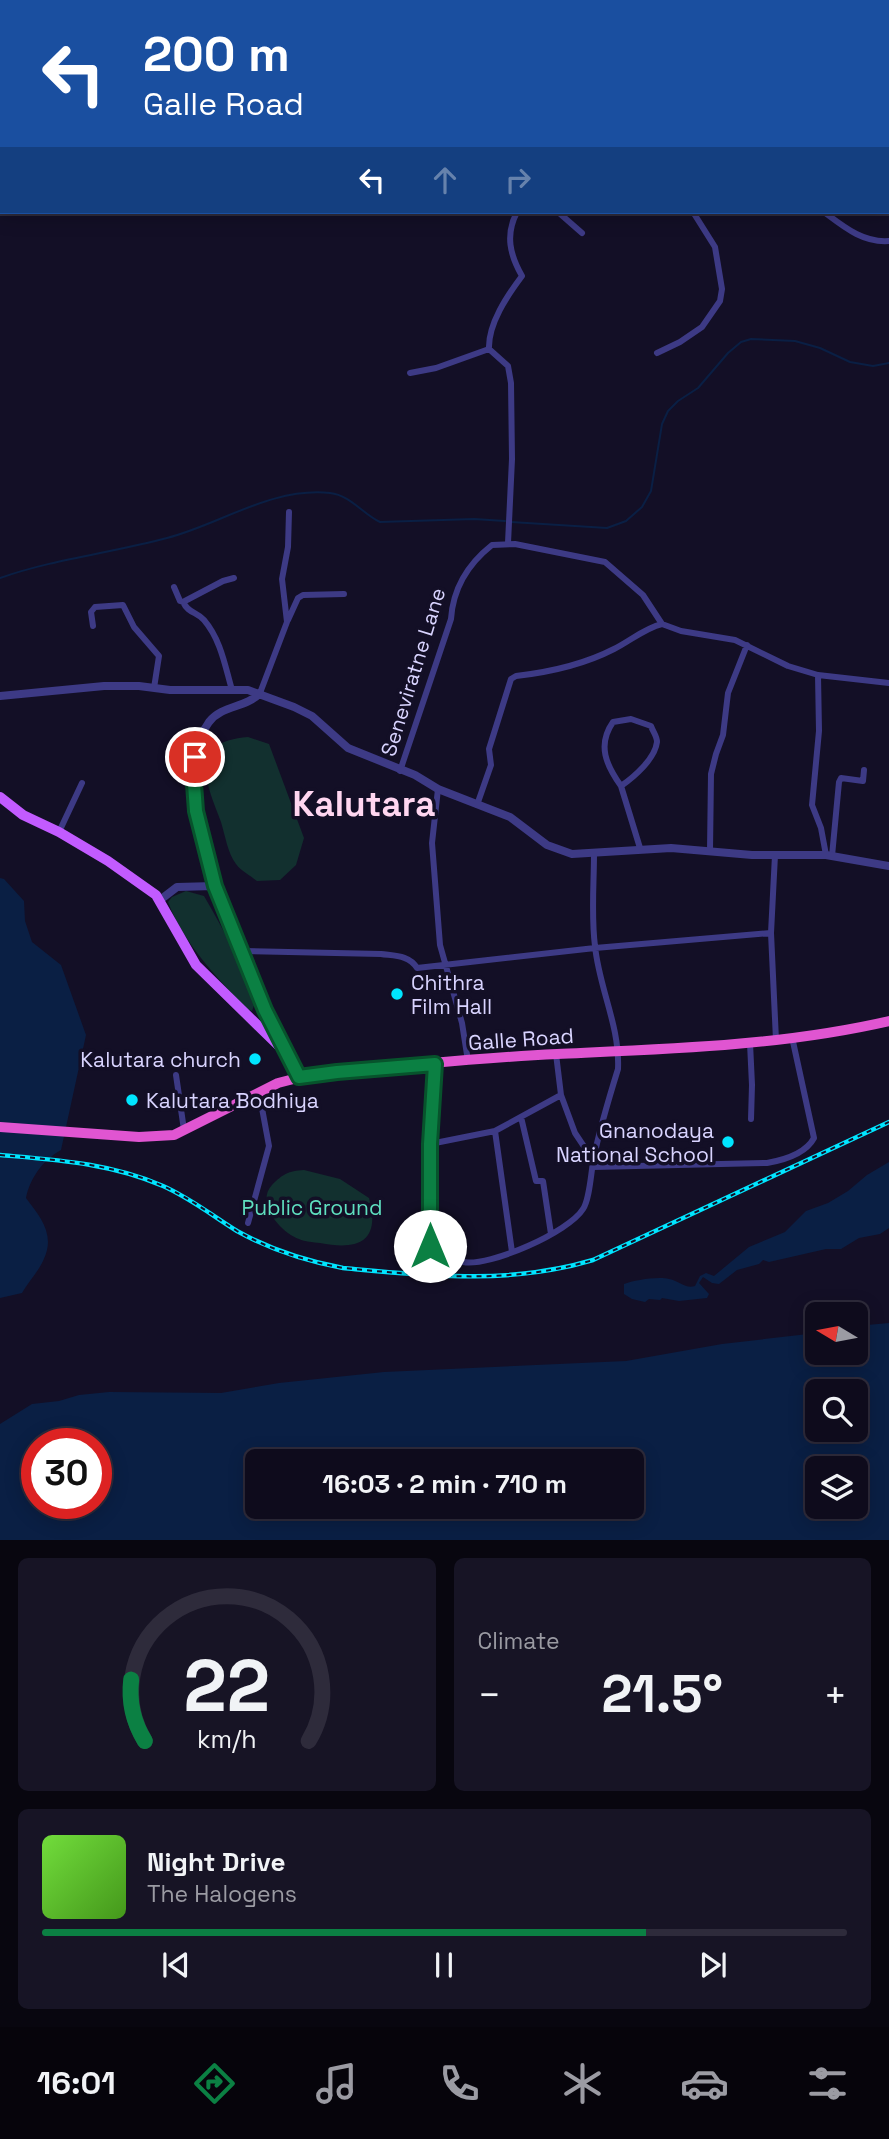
<!DOCTYPE html>
<meta charset="utf-8">
<style>
:root{--surface:#0e0b1c;--page:#171425;--text:#f1f3f6;--muted:#9b9ba3;--line:#2e2b3b;--accent:#0b8043}
body{margin:0;font-family:"Space Grotesk",sans-serif;background:var(--page);color:var(--text);height:100vh;display:flex;flex-direction:column;font-size:26px;white-space:nowrap}
*{box-sizing:border-box;margin:0}
p{font-size:23px;color:var(--muted)}
.icon{flex:none;width:38px;height:38px;fill:none;stroke:currentColor;stroke-width:2;stroke-linecap:round;stroke-linejoin:round}
.map{position:relative;height:1540px;overflow:hidden}
.sheet{display:flex;flex-direction:column;gap:18px;padding:18px;background:#08060f;flex:1}
.sheet>*{flex:none}
.top-card{position:absolute;left:0px;top:0px;width:889px;height:214px;box-shadow:0 4px 18px #0003,0 0 0 2px var(--line);background:#1a4fa0;color:#fff;overflow:hidden}
.needle{width:46px;rotate:280deg}
.fabs{position:absolute;left:805px;top:1302px;display:grid;gap:14px}
.fabs a{display:grid;place-items:center;width:63px;height:63px;border-radius:10px;background:var(--surface);box-shadow:0 4px 18px #0003,0 0 0 2px var(--line);font-size:35px}
.speed{position:absolute;left:21px;top:1428px;display:flex;gap:14px;font-size:35px;font-weight:700;text-align:center}
.speed>*{display:grid;place-content:center;width:91px;height:91px;border-radius:50%;background:var(--surface);box-shadow:0 4px 18px #0003,0 0 0 2px var(--line);line-height:1}
.speed .limit{border:10px solid #d22;background:#fff;color:#111}
.pin{position:absolute;display:grid;place-items:center;width:60px;height:60px;color:#fff;margin:-30px;border:4px solid #fff;border-radius:50%;box-shadow:0 2px 7px #0007}
.me{position:absolute;width:77px;margin:-38px;rotate:0deg;stroke-linejoin:round;filter:drop-shadow(0 0 5px #0008)}
.turn{display:flex;align-items:center;gap:24px;height:147px;padding:0 28px;font-size:32px}
.turn .icon{width:91px;height:91px;stroke-width:2.5}
.turn b{display:block;font-size:49px;line-height:60px}
.lanes{display:flex;align-items:center;height:66px;padding:0 28px;background:#0003;justify-content:center;gap:35px;direction:ltr}
.lanes .off{opacity:.35}
.big{font-size:52px;font-weight:700;line-height:1.1}
.sheet .card{flex:1;display:flex;flex-direction:column;justify-content:center;gap:10px;min-width:0;padding:0 24px;border-radius:10px;background:var(--page)}
.sheet .dial{align-items:center;gap:0}
.dial svg{height:182px;overflow:visible;fill:none;stroke:var(--line);stroke-width:7;stroke-linecap:round;text-anchor:middle}
.dial text{fill:var(--text);stroke:none}
.song{display:flex;align-items:center;gap:21px}
.cover{width:84px;height:84px;border-radius:10px;background:linear-gradient(135deg,hsl(100 70% 55%),hsl(100 70% 35%))}
.played{height:7px;border-radius:4px;background:linear-gradient(90deg,var(--accent) 75%,var(--line) 75%)}
.keys{display:flex;justify-content:space-around;direction:ltr}
.heat{display:flex;justify-content:space-between;align-items:center;font-size:38px;direction:ltr}
.sheet .tiles{flex:1;display:grid;gap:18px;grid-template-columns:1fr 1fr}
.card:last-child{grid-column:span 2}
.trip{position:absolute;left:245px;top:1449px;width:399px;height:70px;border-radius:10px;background:var(--surface);box-shadow:0 4px 18px #0003,0 0 0 2px var(--line);font-weight:700;line-height:70px;text-align:center}
.tab-bar{display:flex;height:112px;justify-content:space-around;align-items:center;background:#06040b;color:var(--muted)}
.tab-bar .icon{width:49px;height:49px}
.tab-bar .on{color:var(--accent)}
.tab-bar b{font-size:32px;color:var(--text)}
.map>svg:first-child{display:block}
</style>
<div class="map">
<svg width="889" height="1541" viewBox="0 0 889 1541">
<rect width="100%" height="100%" fill="#130f26"/>
<path fill="#12302f" d="M248 737 269 744 304 838 296 865 280 880 257 881C251 876 241 871 236 864 228 854 225 835 221 822 206 782 186 742 248 737Z
M186 891 204 896C224 930 241 964 256 1000L252 1011C240 1007 237 998 228 989 204 963 181 936 168 902L172 897Z
M304 1170 340 1179 369 1198C381 1241 359 1251 320 1243 313 1242 305 1242 299 1239 281 1233 255 1203 272 1185 283 1174 288 1171 304 1170Z"/>
<path fill="#0a1f44" fill-rule="evenodd" d="M0 878 4 879 24 901 25 921 32 942 61 965 86 1035 61 1150C43 1160 30 1178 26 1198 41 1218 56 1235 43 1261 38 1272 28 1282 22 1293L0 1298Z
M889 1162V1228L880 1234 859 1238 841 1249H826L769 1262 763 1260 759 1264 737 1270 719 1284 712 1283 703 1277 699 1283 709 1294 707 1298 679 1301 662 1298 660 1300 649 1299 645 1302 632 1299 624 1294V1284C634 1280 659 1276 669 1279 680 1281 685 1289 695 1286L700 1276 706 1273 714 1276 749 1247 785 1232 806 1211 828 1203 848 1191 867 1175Z
M889 1323V1540H0V1424L32 1404 59 1401 79 1395 109 1392 221 1393 279 1383 384 1372 626 1361 722 1344 817 1333V1353H856V1326ZM856 1391V1430H817V1391ZM37 1444H96V1503H37ZM632 1461V1507H257V1461ZM856 1468V1507H817V1468Z"/>
<g fill="none" stroke-linecap="round" stroke-linejoin="round">
<path stroke="#0a1f44" stroke-width="2" d="M511 522 607 528 626 521 642 507 651 491 662 424 668 411 678 401 698 388 728 353 741 342 751 339 795 341 820 348 850 362 873 366 889 363
M0 578C54 559 111 553 167 538 221 524 271 487 330 493 350 495 363 514 380 522L474 519 505 521"/>
<path stroke="#3d3a85" stroke-width="6" d="M139 0 144 2
M339 0 340 2
M14 2V0
M300 2 304 0
M656 2 658 0
M887 27 889 25
M0 38 2 33
M0 67 2 68
M558 212 582 233
M824 212C844 227 863 243 889 241
M657 353 680 342 702 327 720 301 722 289 715 247 693 212
M410 373 436 368 489 349
M508 543 512 459 511 383 508 366 489 349C488 324 507 296 522 276 510 255 505 235 517 212
M174 587 180 601 183 602 223 581 234 578
M183 602C188 613 197 612 204 620 221 640 225 666 232 690
M288 620 298 598 303 595 344 594
M662 624 681 631 735 640 788 666 818 675 889 683
M93 626 91 612 95 607 123 605 134 627 159 656 154 688
M818 675 819 731 812 805 821 828 826 855
M260 693 287 622 282 579 288 547 289 512
M400 771 451 619C453 589 468 564 492 545L515 544 605 562 643 595 662 624
M621 786C606 765 597 745 613 722L631 719 651 726C653 732 657 736 657 742 655 759 634 777 621 786L640 848
M438 789 432 843 440 945 462 1023 468 1061
M477 805 491 765 489 749 511 679 516 676C551 672 583 665 614 649 630 641 645 628 662 624
M59 832 82 783
M710 850 711 774 716 754 723 735 728 693 747 645
M775 855 771 933 776 1040
M832 856 839 782 841 778 863 781 864 770
M240 951 381 954C395 956 409 955 417 968L595 948 771 933
M750 1043 752 1085 751 1119
M556 1054 561 1095 575 1133 593 1160
M435 1064 430 1144V1246C440 1254 451 1260 463 1262 490 1267 569 1232 583 1209 590 1199 591 1170 594 1157 600 1127 609 1098 618 1069 620 1026 599 988 595 946 591 916 594 884 594 854
M176 1075 184 1130
M521 1117 536 1181H543L551 1234
M495 1131 512 1252
M430 1144 495 1131 561 1095
M593 1167 767 1163C784 1160 806 1153 814 1138L792 1037
M248 1223 269 1146 259 1092"/>
<path stroke="#3d3a85" stroke-width="8" d="M0 696 104 686H139L170 690H248L294 707 312 716 348 748 415 775 438 789 510 817 547 845 572 854 671 848 752 855H826L889 866
M214 886C205 836 174 770 209 722 222 705 246 708 260 693
M160 900 177 887 214 886 282 1046"/>
<path stroke="#c25bff" stroke-width="10" d="M0 797 23 815 59 832 108 861 156 895 196 965 285 1052 299 1077"/>
<path stroke="#e055d1" stroke-width="10" d="M0 1127 139 1137 174 1135 278 1083 313 1074C394 1066 476 1058 557 1054 668 1049 780 1046 889 1021"/>
<g stroke="#00e5ff" stroke-width="4.5">
<path id="rail" d="M0 1155C57 1160 110 1163 163 1186 190 1198 213 1216 237 1231 271 1250 306 1261 343 1268 430 1276 509 1285 593 1260L889 1122"/>
</g>
<use href="#rail" stroke="#130f26" stroke-width="2" stroke-dasharray="5" stroke-linecap="butt"/>
</g>
<g fill="none" stroke-linecap="round" stroke-linejoin="round">
<g stroke="#07532c" stroke-width="18">
<path id="route" d="M195 757 194 784 196 811 215 886 265 1010 299 1077 337 1072 435 1064 430 1144V1246"/>
</g>
<use href="#route" stroke="#0b8043" stroke-width="12"/>
</g>
<g fill="#00e5ff" stroke="#130f26" stroke-width="2.5">
<circle cx="397" cy="994" r="7"/>
<circle cx="255" cy="1059" r="7"/>
<circle cx="132" cy="1100" r="7"/>
<circle cx="728" cy="1142" r="7"/>
</g>
<g text-anchor="middle" dominant-baseline="central" stroke-width="7" stroke-linejoin="round" paint-order="stroke">
<g font-size="21" fill="#d9d4ff" stroke="#130f26">
<text transform="translate(413 672) rotate(-73)">Seneviratne Lane</text>
<text transform="translate(521 1039) rotate(-4)">Galle Road</text>
</g>
<g font-size="21" fill="#d9d4ff" stroke="#130f26" text-anchor="start">
<text x="411" y="982">Chithra<tspan x="411" dy="24">Film Hall</tspan></text>
<text x="241" y="1059" text-anchor="end">Kalutara church</text>
<text x="146" y="1100">Kalutara Bodhiya</text>
<text x="714" y="1130" text-anchor="end">Gnanodaya<tspan x="714" dy="24">National School</tspan></text>
</g>
<g font-size="21" fill="#5fe0c0" stroke="#130f26">
<text x="312" y="1207">Public Ground</text>
</g>
<g font-size="35" font-weight="bold" fill="#ffd6f0" stroke="#130f26">
<text x="364" y="804">Kalutara</text>
</g>
</g>
</svg>
<div class="fabs">
<a><svg class="needle" viewBox="-14 -14 28 28"><path d="M0-13l5 13h-10z" fill="#e53935"/><path d="M0 13l5-13h-10z" fill="#9b9ba3"/></svg></a>
<a><svg class="icon" aria-label="search" viewBox="0 0 24 24"><circle cx="10" cy="10" r="6"/><path d="M15 15l6 6"/></svg></a>
<a><svg class="icon" aria-label="layers" viewBox="0 0 24 24"><path d="M12 4l9 5-9 5-9-5zM3 14l9 5 9-5"/></svg></a>
</div>
<div class="speed"><div class="limit">30</div></div>
<div class="pin" style="left:195px;top:757px;background:#d93025"><svg class="icon" aria-label="arrive" viewBox="0 0 24 24"><path d="M6 21V4h12l-3 4 3 4H6"/></svg></div>
<svg class="me" style="left:430px;top:1246px" viewBox="-20 -20 40 40"><circle r="19" fill="#fff"/><path d="M0-13L10 11 0 6-10 11z" fill="#0b8043"/></svg>
<div class="trip">16:03 · 2 min · 710 m</div>
<div class="top-card">
<div class="turn"><svg class="icon" aria-label="left" viewBox="0 0 24 24"><path d="M17 20v-9H6M10 6l-5 5 5 5"/></svg><div><b>200 m</b>Galle Road</div></div>
<div class="lanes"><svg class="icon" aria-label="left" viewBox="0 0 24 24"><path d="M17 20v-9H6M10 6l-5 5 5 5"/></svg><svg class="icon off" aria-label="ahead" viewBox="0 0 24 24"><path d="M12 20V5M6 11l6-6 6 6"/></svg><svg class="icon off" aria-label="right" viewBox="0 0 24 24"><path d="M7 20v-9h11M14 6l5 5-5 5"/></svg></div>
</div>
</div>
<section class="sheet">
<div class="tiles">
<div class="card dial"><svg viewBox="0 0 100 80">
<path d="M14 69A42 42 0 1 1 86 69"/>
<path d="M14 69A42 42 0 0 1 8 42" stroke="#0b8043"/>
<text x="50" y="56" font-size="32" font-weight="700">22</text>
<text x="50" y="72" font-size="11">km/h</text>
</svg></div>
<div class="card"><p>Climate</p>
<div class="heat"><a>−</a><b class="big">21.5°</b><a>+</a></div>
</div>
<div class="card">
<div class="song"><i class="cover"></i><div><b>Night Drive</b><p>The Halogens</p></div></div>
<div class="played"></div>
<div class="keys"><svg class="icon" aria-label="previous" viewBox="0 0 24 24"><path d="M18 5L8 12l10 7zM5 5v14"/></svg><svg class="icon" aria-label="pause" viewBox="0 0 24 24"><path d="M8 5v14M16 5v14"/></svg><svg class="icon" aria-label="next" viewBox="0 0 24 24"><path d="M6 5l10 7-10 7zM19 5v14"/></svg></div>
</div>
</div>
</section>
<nav class="tab-bar">
<b>16:01</b>
<svg class="icon on" aria-label="directions" viewBox="0 0 24 24"><path d="M12 3l9 9-9 9-9-9zM9 14v-3h6M13 9l2 2-2 2"/></svg>
<svg class="icon" aria-label="music" viewBox="0 0 24 24"><path d="M9 18V5l10-2v13"/><circle cx="6" cy="18" r="3"/><circle cx="16" cy="16" r="3"/></svg>
<svg class="icon" aria-label="phone" viewBox="0 0 24 24"><path d="M5 4h4l2 5-3 2q2 4 5 5l2-3 5 2v4C11 20 4 13 5 4z"/></svg>
<svg class="icon" aria-label="climate" viewBox="0 0 24 24"><path d="M12 3v18M4 7l16 10M4 17L20 7"/></svg>
<svg class="icon" aria-label="car" viewBox="0 0 24 24"><path d="M5 17H2v-5l4-1 3-4h7l3 4 3 1v5h-3M9 17h6M6 11h13"/><circle cx="7" cy="17" r="2"/><circle cx="17" cy="17" r="2"/></svg>
<svg class="icon" aria-label="filters" viewBox="0 0 24 24"><path d="M4 7h16M4 17h16"/><circle cx="9" cy="7" r="2"/><circle cx="15" cy="17" r="2"/></svg>
</nav>
